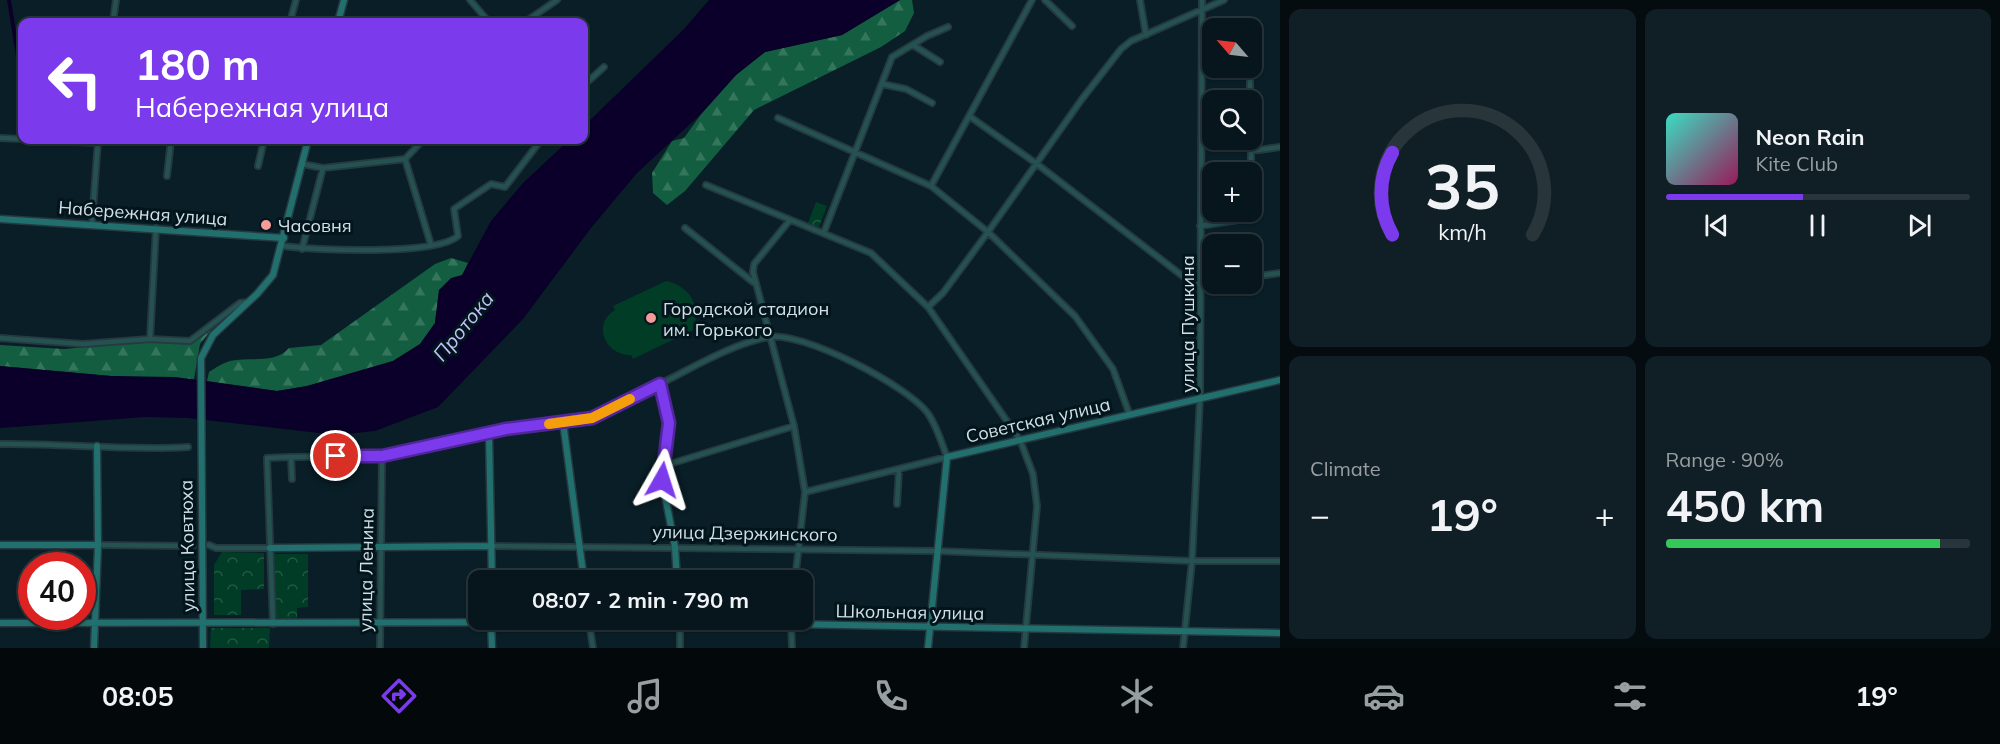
<!DOCTYPE html>
<meta charset="utf-8">
<style>
:root{--surface:#07161c;--page:#101f25;--text:#f1f3f6;--muted:#989fa3;--line:#28353b;--accent:#7c3aed}
body{margin:0;font-family:Mulish,sans-serif;background:var(--page);color:var(--text);height:100vh;display:flex;flex-direction:column;font-size:22px;white-space:nowrap}
*{box-sizing:border-box;margin:0}
p{font-size:20px;color:var(--muted)}
.icon{flex:none;width:33px;height:33px;fill:none;stroke:currentColor;stroke-width:2;stroke-linecap:round;stroke-linejoin:round}
.map{position:relative;flex:1;overflow:hidden}
.drawer{display:flex;flex-direction:column;gap:9px;padding:9px;background:#040c0f;width:720px}
.drawer>*{flex:none}
.hud{position:absolute;left:18px;top:18px;width:570px;height:126px;border-radius:12px;box-shadow:0 2px 4px #0004,0 0 0 2px var(--line);background:#7c3aed;color:#fff;overflow:hidden}
.needle{width:39px;rotate:298deg}
.buttons{position:absolute;left:1202px;top:18px;display:grid;gap:12px}
.buttons a{display:grid;place-items:center;width:60px;height:60px;border-radius:12px;background:var(--surface);box-shadow:0 2px 4px #0004,0 0 0 2px var(--line);font-size:30px}
.speed{position:absolute;left:18px;top:552px;display:flex;gap:12px;font-size:30px;font-weight:700;text-align:center}
.speed>*{display:grid;place-content:center;width:78px;height:78px;border-radius:50%;background:var(--surface);box-shadow:0 2px 4px #0004,0 0 0 2px var(--line);line-height:1}
.speed .limit{border:9px solid #d22;background:#fff;color:#111}
.pin{position:absolute;display:grid;place-items:center;width:51px;height:51px;color:#fff;margin:-26px;border:3px solid #fff;border-radius:50%;box-shadow:0 2px 6px #0007}
.me{position:absolute;width:66px;margin:-33px;rotate:6deg;stroke-linejoin:round;filter:drop-shadow(0 0 4px #0008)}
.turn{display:flex;align-items:center;gap:21px;height:126px;padding:0 18px;font-size:27px}
.turn .icon{width:78px;height:78px;stroke-width:2.5}
.turn b{display:block;font-size:42px;line-height:51px}
.big{font-size:45px;font-weight:700;line-height:1.1}
.drawer .tile{flex:1;display:flex;flex-direction:column;justify-content:center;gap:9px;min-width:0;padding:0 21px;border-radius:12px;background:var(--page)}
.drawer .dial{align-items:center;gap:0}
.dial svg{height:156px;overflow:visible;fill:none;stroke:var(--line);stroke-width:7;stroke-linecap:round;text-anchor:middle}
.dial text{fill:var(--text);stroke:none}
.song{display:flex;align-items:center;gap:18px}
.cover{width:72px;height:72px;border-radius:9px;background:linear-gradient(135deg,hsl(170 70% 55%),hsl(330 70% 35%))}
.played{height:6px;border-radius:3px;background:linear-gradient(90deg,var(--accent) 45%,var(--line) 45%)}
.keys{display:flex;justify-content:space-around;direction:ltr}
.heat{display:flex;justify-content:space-between;align-items:center;font-size:33px;direction:ltr}
.charge{height:9px;border-radius:4px;background:linear-gradient(90deg,#34c759 90%,var(--line) 0)}
.drawer .tiles{flex:1;display:grid;gap:9px;grid-template-columns:repeat(2,1fr)}
.trip{position:absolute;left:468px;top:570px;width:345px;height:60px;border-radius:12px;background:var(--surface);box-shadow:0 2px 4px #0004,0 0 0 2px var(--line);font-weight:700;line-height:60px;text-align:center}
.dock{display:flex;height:96px;justify-content:space-around;align-items:center;background:#03090b;color:var(--muted)}
.dock .icon{width:42px;height:42px}
.dock .selected{color:var(--accent)}
.dock b{font-size:27px;color:var(--text)}
main{display:flex;flex:1;min-height:0}
.map>svg:first-child{display:block}
</style>
<main>
<div class="map">
<svg width="1280" height="648" viewBox="0 0 1280 648">
<defs>
<pattern id="forest-firs" width="22" height="20" patternUnits="userSpaceOnUse" patternTransform="scale(1.5)"><rect width="22" height="20" fill="#135e41"/><path d="M5 1l3.5 6h-7zM16 11l3.5 6h-7z" fill="#34755c"/></pattern>
<pattern id="park-crowns" width="20" height="18" patternUnits="userSpaceOnUse" patternTransform="scale(1.5)"><rect width="20" height="18" fill="#003c26"/><path d="M2 6a3 3 0 1 1 6 0M12 15a3 3 0 1 1 6 0" fill="none" stroke="#245845"/></pattern>
</defs>
<rect width="100%" height="100%" fill="#091e26"/>
<path fill="#003c26" d="M666 281C690 286 702 306 693 330L633 359 631 355C606 356 591 324 615 310L613 306Z"/>
<path fill="url(#forest-firs)" d="M900 0H912L914 13 905 31 881 47 754 110 685 191 667 205 653 193 652 173 672 141 684 138 702 113 736 75 765 52 842 35Z
M451 258 468 263 462 276 439 290 435 323 420 344 393 361 307 386 277 391 207 381 209 372C215 368 223 363 230 361 250 356 274 365 289 348L321 345 435 264Z
M219 321 200 344 194 379 111 376 0 366V345L64 349 150 341 193 343Z"/>
<path fill="url(#park-crowns)" d="M816 202 827 206 819 227 808 223Z
M222 552 264 553V589L241 590V615H214V565Z
M273 554H308V607L297 608V619H273Z
M211 628H270L269 648H210Z"/>
<path fill="#0a0029" d="M709 0H900L842 35 765 52 736 75 702 113 637 173 591 228 523 319 438 407 375 431 336 435 188 418 145 417 0 428V366L111 376 175 377 277 391 307 386 393 361 420 344 435 323 439 290 451 278 462 275 491 221 523 183 569 140H584V126L684 29Z"/>
<g fill="none" stroke-linecap="round" stroke-linejoin="round">
<path stroke="#0a0029" stroke-width="4" d="M9 0 21 75"/>
<g stroke="#253941" stroke-width="8">
<path id="street" d="M470 0 489 22
M1045 0 1072 26
M1140 0 1146 35
M113 22 116 0
M290 22 296 0
M525 22 557 0
M913 45 940 62
M1250 68V100
M882 84 906 89 932 103
M584 85 604 67
M969 116 1037 164 1193 284 1212 283
M778 118 931 186 988 232 1075 316 1113 369 1129 413
M0 138 22 139
M29 140 97 143
M1251 151 1280 147
M405 159 431 245
M302 164 323 168 405 159 423 140
M258 166 264 140
M167 176 171 140
M706 185 871 253 928 307 1020 440 1033 474 1037 506 1024 648
M931 186 1032 0
M790 220 754 264 753 272 794 426 805 492 795 580
M92 223 98 140
M1200 226 1251 218V140
M685 228 753 282
M824 232 892 57 927 36 948 27
M282 246C313 250 436 256 458 236L454 209 491 184 505 187 541 140
M302 249 323 168
M1251 277 1280 273
M928 307 943 293 988 232 1082 99 1121 49 1131 41 1224 0
M0 338 83 344 150 339 190 341 240 303 248 302
M150 339 156 228
M660 384C694 367 730 345 768 337 801 330 911 387 929 415 937 427 942 444 947 457L805 492
M0 444C63 443 125 451 188 447
M291 457 382 456 489 433
M663 466 794 426
M897 504 899 469
M98 545 193 546
M209 545 216 548H270
M492 546 937 551 1192 561H1280
M791 620 792 648
M589 622 593 648
M680 622V648
M273 624 267 458 291 457 292 479
M380 648 382 456
M1183 648 1192 561 1200 397 1202 0"/>
</g>
<g stroke="#253941" stroke-width="9">
<path id="secondary" d="M338 22 344 0
M0 219 284 238
M563 422 584 580
M0 545H98
M270 548 492 546
M492 580 489 433 592 418 660 384 669 423 662 480 675 547 677 580
M491 620 492 648
M0 623 680 622 1280 633
M94 648 98 545 97 446
M203 648 201 358 213 335 257 294 273 275 308 140
M928 648 947 457 1280 380"/>
</g>
<use href="#street" stroke="#255250" stroke-width="4.5"/>
<use href="#secondary" stroke="#22706e" stroke-width="6"/>
</g>
<g fill="none" stroke-linecap="round" stroke-linejoin="round">
<g stroke="#51269a" stroke-width="15">
<path id="route" d="M336 456H382L506 429 592 418 660 384 669 423 662 480"/>
</g>
<use href="#route" stroke="#7c3aed" stroke-width="10"/>
<path stroke="#f59e0b" stroke-width="10" d="M549 424 592 418 630 399"/>
</g>
<g fill="#f59b9a" stroke="#02151c" stroke-width="2">
<circle cx="266" cy="225" r="6"/>
<circle cx="651" cy="318" r="6"/>
</g>
<g text-anchor="middle" dominant-baseline="central" stroke-width="6" stroke-linejoin="round" paint-order="stroke">
<g font-size="18" fill="#d3e0e5" stroke="#02151c">
<text transform="translate(143 213) rotate(4)">Набережная улица</text>
<text transform="translate(1187 324) rotate(-90)">улица Пушкина</text>
<text transform="translate(1038 420) rotate(-13)">Советская улица</text>
<text transform="translate(745 533) rotate(1)">улица Дзержинского</text>
<text transform="translate(187 546) rotate(-91)">улица Ковтюха</text>
<text transform="translate(366 570) rotate(-89)">улица Ленина</text>
<text transform="translate(910 612) rotate(1)">Школьная улица</text>
</g>
<g font-size="18" fill="#d3e0e5" stroke="#02151c" text-anchor="start">
<text x="278" y="225">Часовня</text>
<text x="663" y="308">Городской cтадион<tspan x="663" dy="21">им. Горького</tspan></text>
</g>
<g font-size="20" font-style="italic" fill="#c2bffa" stroke="#02151c">
<text transform="translate(463 326) rotate(-51)">Протока</text>
</g>
</g>
</svg>
<div class="buttons">
<a><svg class="needle" viewBox="-14 -14 28 28"><path d="M0-13l5 13h-10z" fill="#e53935"/><path d="M0 13l5-13h-10z" fill="#989fa3"/></svg></a>
<a><svg class="icon" aria-label="search" viewBox="0 0 24 24"><circle cx="10" cy="10" r="6"/><path d="M15 15l6 6"/></svg></a>
<a>+</a>
<a>−</a>
</div>
<div class="speed"><div class="limit">40</div></div>
<div class="pin" style="left:336px;top:456px;background:#d93025"><svg class="icon" aria-label="arrive" viewBox="0 0 24 24"><path d="M6 21V4h12l-3 4 3 4H6"/></svg></div>
<svg class="me" style="left:662px;top:480px" viewBox="-20 -20 40 40"><path d="M0-17L14 15 0 8-14 15z" fill="#7c3aed" stroke="#fff" stroke-width="4"/></svg>
<div class="trip">08:07 · 2 min · 790 m</div>
<div class="hud">
<div class="turn"><svg class="icon" aria-label="left" viewBox="0 0 24 24"><path d="M17 20v-9H6M10 6l-5 5 5 5"/></svg><div><b>180 m</b>Набережная улица</div></div>
</div>
</div>
<section class="drawer">
<div class="tiles">
<div class="tile dial"><svg viewBox="0 0 100 80">
<path d="M14 69A42 42 0 1 1 86 69"/>
<path d="M14 69A42 42 0 0 1 14 27" stroke="#7c3aed"/>
<text x="50" y="56" font-size="32" font-weight="700">35</text>
<text x="50" y="72" font-size="11">km/h</text>
</svg></div>
<div class="tile">
<div class="song"><i class="cover"></i><div><b>Neon Rain</b><p>Kite Club</p></div></div>
<div class="played"></div>
<div class="keys"><svg class="icon" aria-label="previous" viewBox="0 0 24 24"><path d="M18 5L8 12l10 7zM5 5v14"/></svg><svg class="icon" aria-label="pause" viewBox="0 0 24 24"><path d="M8 5v14M16 5v14"/></svg><svg class="icon" aria-label="next" viewBox="0 0 24 24"><path d="M6 5l10 7-10 7zM19 5v14"/></svg></div>
</div>
<div class="tile"><p>Climate</p>
<div class="heat"><a>−</a><b class="big">19°</b><a>+</a></div>
</div>
<div class="tile"><p>Range · 90%</p><b class="big">450 km</b><div class="charge"></div></div>
</div>
</section>
</main>
<nav class="dock">
<b>08:05</b>
<svg class="icon selected" aria-label="directions" viewBox="0 0 24 24"><path d="M12 3l9 9-9 9-9-9zM9 14v-3h6M13 9l2 2-2 2"/></svg>
<svg class="icon" aria-label="music" viewBox="0 0 24 24"><path d="M9 18V5l10-2v13"/><circle cx="6" cy="18" r="3"/><circle cx="16" cy="16" r="3"/></svg>
<svg class="icon" aria-label="phone" viewBox="0 0 24 24"><path d="M5 4h4l2 5-3 2q2 4 5 5l2-3 5 2v4C11 20 4 13 5 4z"/></svg>
<svg class="icon" aria-label="climate" viewBox="0 0 24 24"><path d="M12 3v18M4 7l16 10M4 17L20 7"/></svg>
<svg class="icon" aria-label="car" viewBox="0 0 24 24"><path d="M5 17H2v-5l4-1 3-4h7l3 4 3 1v5h-3M9 17h6M6 11h13"/><circle cx="7" cy="17" r="2"/><circle cx="17" cy="17" r="2"/></svg>
<svg class="icon" aria-label="filters" viewBox="0 0 24 24"><path d="M4 7h16M4 17h16"/><circle cx="9" cy="7" r="2"/><circle cx="15" cy="17" r="2"/></svg>
<b>19°</b>
</nav>
